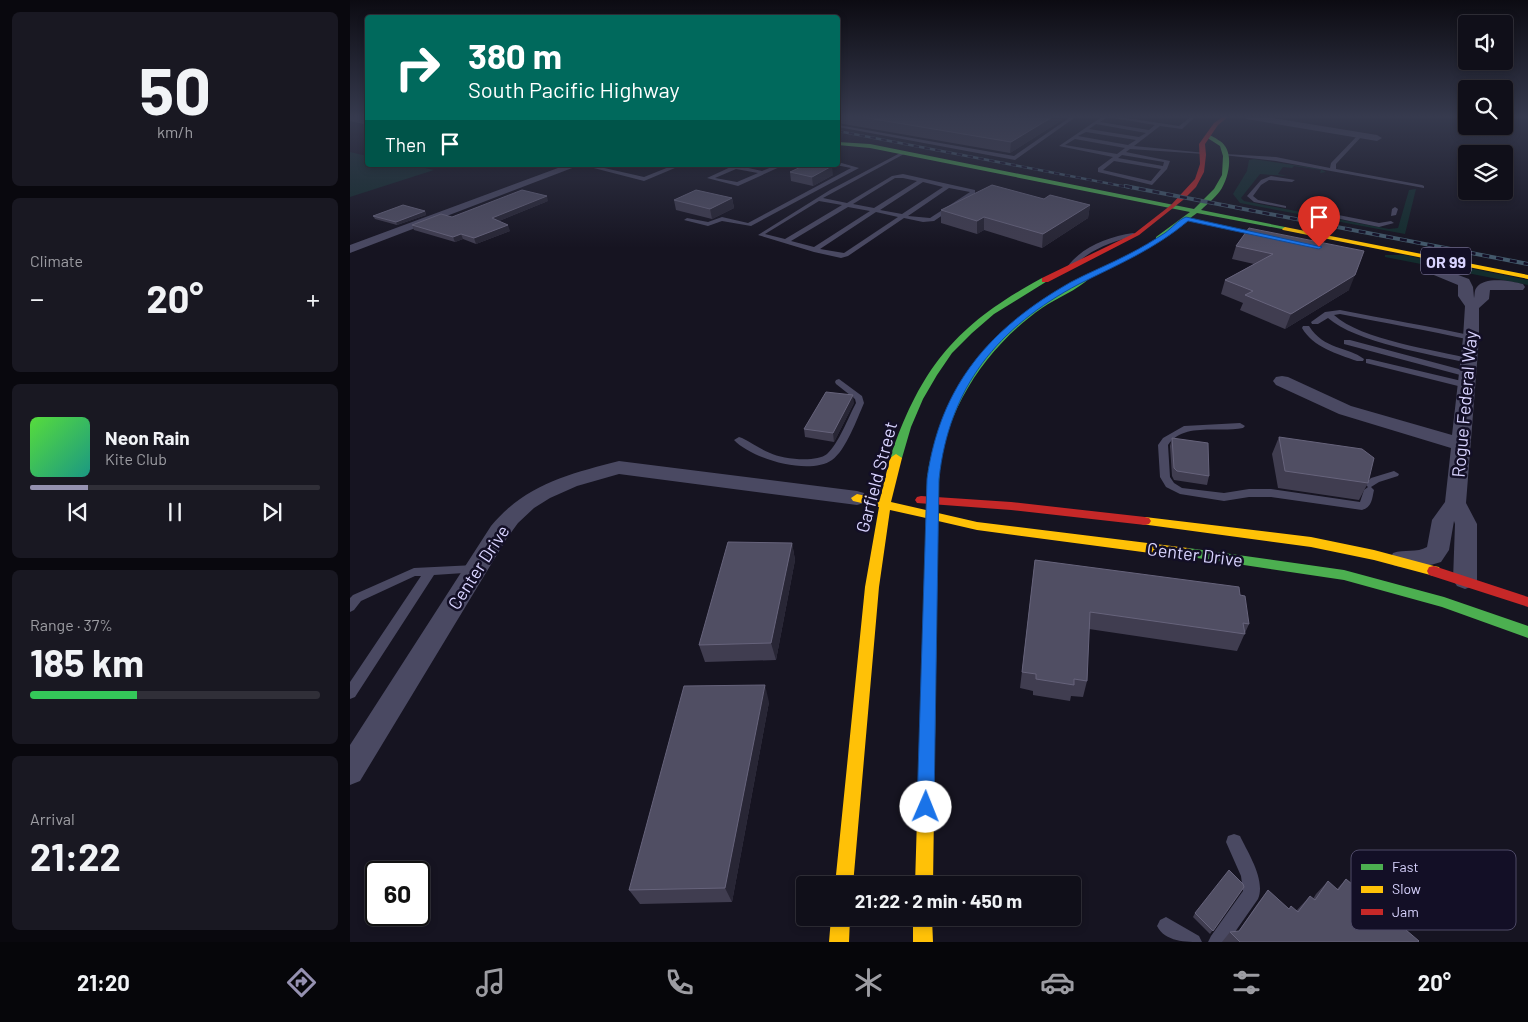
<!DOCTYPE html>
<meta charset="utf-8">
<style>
:root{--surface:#100f19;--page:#191822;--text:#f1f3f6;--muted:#9c9ca2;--line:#302f38;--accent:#9591b1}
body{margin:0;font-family:Barlow,sans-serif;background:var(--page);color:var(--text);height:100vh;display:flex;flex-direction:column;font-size:19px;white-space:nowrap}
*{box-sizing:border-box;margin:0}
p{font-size:16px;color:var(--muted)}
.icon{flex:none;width:28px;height:28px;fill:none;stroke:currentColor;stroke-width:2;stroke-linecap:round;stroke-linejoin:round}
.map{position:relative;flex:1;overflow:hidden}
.details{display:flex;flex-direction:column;gap:12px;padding:12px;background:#09080e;width:350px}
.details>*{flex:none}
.banner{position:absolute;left:15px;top:15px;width:475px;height:152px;border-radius:5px;box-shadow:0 2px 8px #0003,0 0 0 1px var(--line);background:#00695c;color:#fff;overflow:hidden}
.tools{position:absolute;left:1108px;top:15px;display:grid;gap:10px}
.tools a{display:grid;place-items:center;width:55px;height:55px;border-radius:5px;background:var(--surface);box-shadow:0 2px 8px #0003,0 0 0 1px var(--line);font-size:25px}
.speed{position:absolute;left:15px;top:861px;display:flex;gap:10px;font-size:25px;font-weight:700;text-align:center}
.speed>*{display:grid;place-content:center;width:65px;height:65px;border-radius:50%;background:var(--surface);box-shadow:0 2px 8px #0003,0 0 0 1px var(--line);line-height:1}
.speed .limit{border:2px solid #111;border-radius:8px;background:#fff;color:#111}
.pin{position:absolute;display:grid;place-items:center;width:42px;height:42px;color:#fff;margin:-51px -21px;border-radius:50% 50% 50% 0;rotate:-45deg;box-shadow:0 0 5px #0007}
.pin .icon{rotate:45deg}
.me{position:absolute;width:55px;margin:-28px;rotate:1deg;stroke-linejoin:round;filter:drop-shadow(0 0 4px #0008)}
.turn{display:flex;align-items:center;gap:18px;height:105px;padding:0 20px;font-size:22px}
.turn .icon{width:65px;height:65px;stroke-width:2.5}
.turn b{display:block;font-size:35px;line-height:42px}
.then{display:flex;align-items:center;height:48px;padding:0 20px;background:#0003;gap:10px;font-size:19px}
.big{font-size:38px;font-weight:700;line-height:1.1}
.details .tile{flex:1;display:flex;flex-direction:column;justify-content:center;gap:8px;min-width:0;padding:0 18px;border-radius:8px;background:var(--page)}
.details .dial{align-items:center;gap:0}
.dial b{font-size:65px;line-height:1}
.song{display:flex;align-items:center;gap:15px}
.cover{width:60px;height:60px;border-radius:8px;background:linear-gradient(135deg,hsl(110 70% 55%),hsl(170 70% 35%))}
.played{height:5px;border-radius:2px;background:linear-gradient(90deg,var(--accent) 20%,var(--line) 20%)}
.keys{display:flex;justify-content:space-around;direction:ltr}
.heat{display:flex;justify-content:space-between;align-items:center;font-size:28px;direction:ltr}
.charge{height:8px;border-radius:4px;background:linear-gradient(90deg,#34c759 37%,var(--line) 0)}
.trip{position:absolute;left:446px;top:876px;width:285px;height:50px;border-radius:5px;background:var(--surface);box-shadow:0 2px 8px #0003,0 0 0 1px var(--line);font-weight:700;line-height:50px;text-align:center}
.tab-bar{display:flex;height:80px;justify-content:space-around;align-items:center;background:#06060a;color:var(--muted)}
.tab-bar .icon{width:35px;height:35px}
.tab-bar .on{color:var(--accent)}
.tab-bar b{font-size:22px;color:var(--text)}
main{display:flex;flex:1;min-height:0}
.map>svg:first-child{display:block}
</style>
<main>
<section class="details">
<div class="tile dial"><b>50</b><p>km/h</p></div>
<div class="tile"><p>Climate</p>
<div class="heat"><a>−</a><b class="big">20°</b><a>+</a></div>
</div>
<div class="tile">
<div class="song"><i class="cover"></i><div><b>Neon Rain</b><p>Kite Club</p></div></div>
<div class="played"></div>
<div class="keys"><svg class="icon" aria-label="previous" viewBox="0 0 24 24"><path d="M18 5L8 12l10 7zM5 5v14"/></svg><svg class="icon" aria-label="pause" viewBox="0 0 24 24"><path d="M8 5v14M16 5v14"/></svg><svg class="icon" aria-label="next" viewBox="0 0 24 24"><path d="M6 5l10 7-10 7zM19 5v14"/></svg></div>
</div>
<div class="tile"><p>Range · 37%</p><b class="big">185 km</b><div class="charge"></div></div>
<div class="tile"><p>Arrival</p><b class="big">21:22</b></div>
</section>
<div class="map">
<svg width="1178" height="942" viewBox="0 0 1178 942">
<rect width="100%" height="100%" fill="#161421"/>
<path fill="#132c2d" d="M0 152 17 156 18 165H61L84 170 0 197Z
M904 159 970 169 976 172 970 173 971 170 944 166 942 168 933 167 928 174 937 176 910 174 891 198 894 201 1039 229 1048 228 1059 190 1066 189 1055 234 890 203 883 194 897 171 899 160Z
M1035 255H1054L1178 280V285L1035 257Z"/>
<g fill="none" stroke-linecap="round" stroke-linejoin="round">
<path fill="#4a4962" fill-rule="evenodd" d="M722 116H727L665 160 488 127V125L664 156Z
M753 116H763L829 126 842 116H846L832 129 810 126 784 146 856 153 854 154 780 149 776 152 820 161 817 169 802 185 748 172V168L763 157 709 146ZM757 117 805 125 799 130 750 122ZM746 124 796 133 789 137 739 129ZM736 132 786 140 778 145 728 136ZM725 139 775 148 767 154 715 145ZM772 155 814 162 813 166 768 158ZM764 161 811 169 801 181 753 170Z
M1009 134 1013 135 986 164V169L1072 185 1074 186V188L926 161 873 155 875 154 926 157 980 168 981 163Z
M552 152 554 154 473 198 497 203 542 176 553 174 625 190V193L584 221 573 222 554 218 498 256 491 258 464 252 408 235 480 190ZM545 178H553L567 181 524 208 503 204ZM573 182 593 187 552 214 530 210ZM599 188 620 192 580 218 558 216ZM469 201 492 205 435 239 415 234ZM498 207 520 211 464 247 441 241ZM526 212 548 217 494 253 470 249Z
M488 162 509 168 401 226 372 221 358 226 334 220 337 218 358 222 372 217 398 223 501 168 486 165Z
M232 165H241L294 177 324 165H332L294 181Z
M385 165 412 171 427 165H434L388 186 357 178ZM386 169 408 173 387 182 365 178Z
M921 176 945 180 942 182 919 180 911 185 903 196 908 200 936 206V208L904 202 897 196 911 180Z
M1045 207 1048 209 1046 215 1041 216 1042 209Z
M963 210 1029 223 1041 221 1044 223 1029 227 961 213V211Z
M783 233 785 234V236C761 242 740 249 722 268L717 267C733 246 758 237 783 233Z
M990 310C1035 319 1079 326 1124 336L1125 338 1121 340C1077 330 1034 323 990 314L984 315C1011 340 1085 350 1122 359L1123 361 1119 363C1082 355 1005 342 978 318L968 324H962L961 322 975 312Z
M953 326H959C974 350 997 346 1014 359L1013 361H1007C987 354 963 347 952 328Z
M994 340H1000L1120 372 1121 374 1117 377 1114 376 994 344Z
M1016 359H1019L1116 382 1120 385 1116 388 1016 363Z
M489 379 512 396 514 403C507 419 496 450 482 460 459 476 402 459 384 440L389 437 392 438C402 443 410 449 420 453 432 459 466 463 477 454 489 443 498 418 506 403L505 399 486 384 485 382 486 380Z
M890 423 895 426 893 428C870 433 833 422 818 445L820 477 824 483 832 488 874 493 899 489H921L1010 502 1014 490 1018 487 1015 484 1021 478 1044 471 1049 474 1048 476 1029 482 1021 487 1024 490C1022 499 1022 507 1012 510L921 497H899L874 501 830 494 816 487 810 477 808 445 813 438 834 426Z
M125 565 129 566 131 569 129 572 84 575 5 697 0 699V682L71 576H65L11 601 4 610 0 612V598L3 595 64 568Z
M884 834 890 836C898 853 916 880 908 899L878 942H858L861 936 893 891 891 876 876 842 878 836Z
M816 917 849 936 852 942C836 942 815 942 807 926L810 920Z"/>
<path fill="#4a4962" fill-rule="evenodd" d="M892 116H911L1027 135 1032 138 1027 141 896 119Z
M216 165H230L0 253V245Z
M1084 266 1119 279 1123 287 1124 298C1125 295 1124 290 1127 287 1135 276 1162 281 1173 284L1175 287 1173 290H1140L1139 299 1129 308V338L1116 503 1127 524V580L1123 586 1115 589 1107 586 1103 580 1105 524 1104 521 1099 550 1091 562C1075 567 1059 570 1043 565L1040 559 1043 553C1054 549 1067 553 1077 547L1082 520 1095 502 1101 448 989 414 926 385 923 381 926 377 932 376 938 377 1001 406 1102 435 1113 338 1115 306 1108 296V285L1079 273 1077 270Z
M269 461 507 491 514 493 517 498 514 503 507 505 269 474 227 486 200 498 184 508 168 523 157 538 10 781 0 785V745L141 526C176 484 219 474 269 461Z"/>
<path fill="#4caf50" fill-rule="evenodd" d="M856 135C862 135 865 138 870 141 885 151 879 178 870 191 865 198 857 204 851 210L935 227 938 229 937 230 847 213 809 241H806V237L840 212 520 148 488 145V142L520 144 844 209 864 189 872 175 873 156 870 146 856 137Z
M733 276 740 278C727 290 707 298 692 308 636 347 591 413 589 483L587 486H579L577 483C578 461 585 441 593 420 620 350 669 312 733 276Z
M692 278 699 280 644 314 622 333 602 353 587 375 573 399 561 427 552 458 546 462 542 461 540 458C571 366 607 324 692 278Z
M838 548 994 570 1094 597 1178 626V638L1092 607 994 580 834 556 832 553 834 550Z"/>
<path fill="#ffc107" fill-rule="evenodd" d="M935 227 1178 275V279L933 230 932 229Z
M546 454 552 458 541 502 576 510 577 483 583 479 589 483 588 513 627 522 838 548 842 550 844 553 842 556 838 558 627 530 588 521 583 885H565L576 518 540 510 529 587 503 885H485L515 587 529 507 503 501 501 498 507 494 530 499 540 458Z
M795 517 961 537 1024 550 1084 566 1089 567 1091 571 1089 575 1084 576 1024 560 961 547 791 524 789 521 791 518Z
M481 918H500L499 942H479Z
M563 918H582L583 942H563Z"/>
<path fill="#c62828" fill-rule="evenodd" d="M874 116H879L868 125 855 144 856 155 854 172 846 187 833 200 789 235 698 282H692V278L785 233 821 205 845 179 850 164 849 144 864 123Z
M571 496 661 502 795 517 799 518 801 521 799 524 795 525 661 510 567 503 565 500 567 497Z
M1084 566 1178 597V607L1079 575 1077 571 1079 567Z"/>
<g stroke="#43596b" stroke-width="2.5">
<path id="rail-far1" d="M488 131 782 188"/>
</g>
<g stroke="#43596b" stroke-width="4">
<path id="rail" d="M775 186 1178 264"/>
</g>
<use href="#rail-far1" stroke="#130f26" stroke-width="2" stroke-dasharray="5.5" stroke-linecap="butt"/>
<use href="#rail" stroke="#130f26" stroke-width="2.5" stroke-dasharray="7" stroke-linecap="butt"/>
</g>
<path fill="#403d50" d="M0 116H18V125L0 121Z
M488 116H713L712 120 660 153 488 123Z
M440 172 483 175 463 186 441 181Z
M382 198 384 208 362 219 326 210 324 200Z
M694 199 740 205 738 218 692 248 634 230 627 234 591 223V210Z
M198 201 149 221 160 231 126 244 113 239 105 242 64 230 62 225Z
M75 211 76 215 47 225 25 219 23 216Z
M899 228 999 290 935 329 890 310 893 303 871 294 875 280 904 264 882 259 886 246Z
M504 403 484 442 455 437 454 429Z
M929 437 1018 483 1009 500 928 488 922 454Z
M822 438 859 476 857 485 824 480 822 476 820 446Z
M442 543 445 560 426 660 355 662 349 645Z
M685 560 890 595 899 624 887 651 739 629 737 681 733 697 721 696 720 701 683 695V691L670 688Z
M419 702 382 902 290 904 279 890Z
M996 879 1068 942H872L880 932H888L908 903 918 890 938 909 947 910 960 896 963 899 966 894 978 881 987 889Z
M894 887 860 934 843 917 845 913Z"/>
<path fill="#282635" d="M704 116H713L712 120 660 153 661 142Z
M482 166 483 175 463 186 462 177Z
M197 196 198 201 144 223 142 218Z
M382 198 384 208 362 219 360 209Z
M740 205 738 218 692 248 693 234Z
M75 211 76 215 47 225 46 222Z
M634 217V230L627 234V221Z
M158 225 160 231 126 244 124 238Z
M111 234 113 239 105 242 103 237Z
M1005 275 999 290 935 329 941 314Z
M503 395 504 403 484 442 483 433Z
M442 543 445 560 426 660 421 643Z
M415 685 419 702 382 902 375 888Z"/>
<path fill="#504e63" stroke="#66637b" d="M506 116H704L661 142Z
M455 165H476L482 166 462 177 440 172Z
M642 185 694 199 700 195 740 205 693 234 634 217 627 221 591 210Z
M172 190 197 196 142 218 158 225 124 238 111 234 103 237 62 225 91 214 102 217Z
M346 190 382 198 360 209 324 200Z
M53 205 75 211 46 222 23 216Z
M899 228 1014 251 1005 275 941 314 895 295 903 291 875 280 923 254 886 246Z
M476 392 503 395 483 433 454 429Z
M929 437 1012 449 1024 458 1018 483 935 471Z
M822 438 858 443 859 476 827 471 824 468Z
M378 542 442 543 421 643 349 645Z
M685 560 889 587 890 595 895 596 899 624 893 623 895 634 740 612 737 681 724 679V685L686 679V674L672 672Z
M415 685 375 888 279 890 334 686Z
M879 870 893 884 894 887 863 931 845 913Z
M996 879 1069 941 1068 942H890L880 932 889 931 918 890 939 909 941 906 948 912 960 896 965 900 978 881 988 890Z"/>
<linearGradient id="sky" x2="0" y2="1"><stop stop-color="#0c0b12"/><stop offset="0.47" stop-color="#363a4e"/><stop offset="1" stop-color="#363a4e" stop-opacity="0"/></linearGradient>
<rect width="1178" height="248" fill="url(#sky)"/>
<path fill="#1a73e8" stroke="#114b97" d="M836 217 972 247 969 249 838 221C805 249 767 265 729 284 648 327 599 387 589 479L584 807 582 813 576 816 570 813 567 807 577 479C590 385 640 328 721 282 740 272 760 264 779 254 791 248 804 240 815 233 822 228 828 220 836 217Z"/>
<g text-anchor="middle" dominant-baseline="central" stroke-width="5" stroke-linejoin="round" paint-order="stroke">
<rect fill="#130f26" stroke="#9e99be" stroke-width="1" x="1071" y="247.5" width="50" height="27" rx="4"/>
<g font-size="16" font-weight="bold" fill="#d9d4ff">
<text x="1096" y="261">OR 99</text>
</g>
<g font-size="18" fill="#d9d4ff" stroke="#130f26">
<text transform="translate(1114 404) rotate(-85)">Rogue Federal Way</text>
<text transform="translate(526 477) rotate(-75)">Garfield Street</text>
<text transform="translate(845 554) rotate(7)">Center Drive</text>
<text transform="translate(128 567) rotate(-57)">Center Drive</text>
</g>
</g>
<rect x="1001" y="850" width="165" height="80" rx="8" fill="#130f26" stroke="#4e4a67" stroke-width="1"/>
<rect x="1011" y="864" width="22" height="6" fill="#4caf50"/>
<rect x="1011" y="886" width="22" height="7" fill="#ffc107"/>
<rect x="1011" y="909" width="22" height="6" fill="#c62828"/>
<g font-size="14" fill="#d9d4ff">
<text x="1042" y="872">Fast</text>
<text x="1042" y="894">Slow</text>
<text x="1042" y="917">Jam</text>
</g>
</svg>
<div class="tools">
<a><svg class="icon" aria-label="sound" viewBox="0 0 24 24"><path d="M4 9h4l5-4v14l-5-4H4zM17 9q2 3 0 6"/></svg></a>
<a><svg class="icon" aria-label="search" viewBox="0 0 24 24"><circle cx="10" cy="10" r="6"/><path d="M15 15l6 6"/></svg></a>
<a><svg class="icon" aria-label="layers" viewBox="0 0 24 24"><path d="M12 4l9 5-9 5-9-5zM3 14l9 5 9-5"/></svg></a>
</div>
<div class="speed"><div class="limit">60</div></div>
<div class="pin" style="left:969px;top:247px;background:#d93025"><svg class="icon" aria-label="arrive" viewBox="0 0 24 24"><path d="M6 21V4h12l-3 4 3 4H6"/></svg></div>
<svg class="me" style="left:576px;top:807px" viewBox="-20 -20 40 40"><circle r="19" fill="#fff"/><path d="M0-13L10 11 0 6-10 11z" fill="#1a73e8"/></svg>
<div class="trip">21:22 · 2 min · 450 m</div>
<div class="banner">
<div class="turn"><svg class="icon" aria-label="right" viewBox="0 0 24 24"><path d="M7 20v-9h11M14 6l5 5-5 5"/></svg><div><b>380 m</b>South Pacific Highway</div></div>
<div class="then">Then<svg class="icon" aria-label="arrive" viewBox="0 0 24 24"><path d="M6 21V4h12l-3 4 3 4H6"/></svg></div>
</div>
</div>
</main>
<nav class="tab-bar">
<b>21:20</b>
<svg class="icon on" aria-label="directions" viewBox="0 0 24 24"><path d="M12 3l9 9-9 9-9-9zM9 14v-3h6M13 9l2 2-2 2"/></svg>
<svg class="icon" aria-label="music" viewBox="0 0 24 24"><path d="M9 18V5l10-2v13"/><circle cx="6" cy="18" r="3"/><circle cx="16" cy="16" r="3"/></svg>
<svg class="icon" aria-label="phone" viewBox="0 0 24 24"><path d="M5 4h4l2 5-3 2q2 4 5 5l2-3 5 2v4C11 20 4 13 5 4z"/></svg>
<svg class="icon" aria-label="climate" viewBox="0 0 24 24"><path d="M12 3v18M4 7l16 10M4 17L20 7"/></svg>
<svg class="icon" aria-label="car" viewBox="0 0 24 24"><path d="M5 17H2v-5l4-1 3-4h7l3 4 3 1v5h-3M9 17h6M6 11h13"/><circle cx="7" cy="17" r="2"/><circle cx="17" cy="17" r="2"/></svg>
<svg class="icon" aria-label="filters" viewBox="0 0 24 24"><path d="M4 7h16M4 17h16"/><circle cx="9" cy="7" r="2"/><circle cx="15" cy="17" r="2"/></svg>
<b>20°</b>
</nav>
